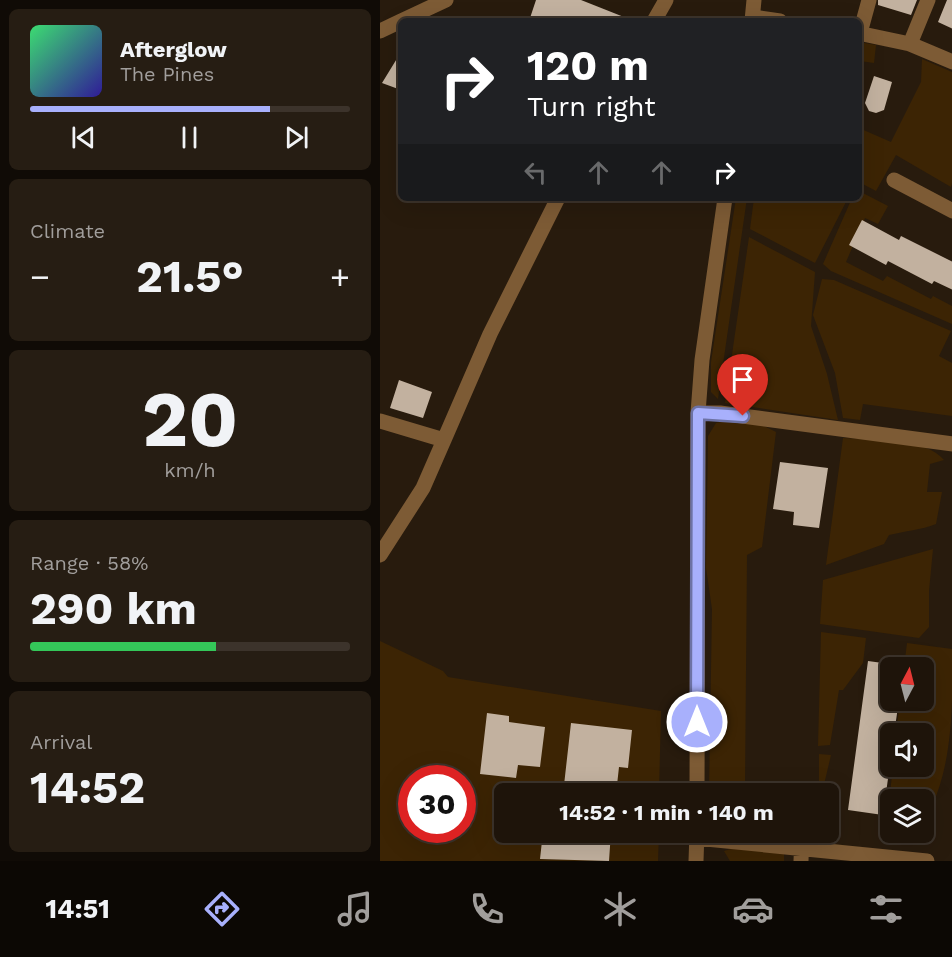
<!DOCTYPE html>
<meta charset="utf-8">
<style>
:root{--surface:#1e140a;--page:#261d13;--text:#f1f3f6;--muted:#a19e9c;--line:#3c332b;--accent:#a8b0fc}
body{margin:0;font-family:"Work Sans",sans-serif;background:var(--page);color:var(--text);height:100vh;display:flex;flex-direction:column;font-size:22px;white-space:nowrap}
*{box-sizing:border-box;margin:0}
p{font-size:20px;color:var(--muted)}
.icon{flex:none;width:33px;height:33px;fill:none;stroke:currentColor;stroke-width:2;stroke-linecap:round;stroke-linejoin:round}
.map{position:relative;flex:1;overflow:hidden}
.side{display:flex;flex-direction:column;gap:9px;padding:9px;background:#100b06;width:380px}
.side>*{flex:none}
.hud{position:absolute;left:18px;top:18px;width:464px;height:183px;border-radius:9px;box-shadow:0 6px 24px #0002,0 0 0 2px var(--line);background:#202124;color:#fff;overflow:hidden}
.needle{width:39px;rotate:7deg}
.buttons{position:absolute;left:500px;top:657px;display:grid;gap:12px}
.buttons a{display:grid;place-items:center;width:54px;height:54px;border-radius:9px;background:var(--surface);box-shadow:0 6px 24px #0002,0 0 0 2px var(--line);font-size:30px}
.speed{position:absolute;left:18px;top:765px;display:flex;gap:12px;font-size:30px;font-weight:700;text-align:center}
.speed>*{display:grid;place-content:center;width:78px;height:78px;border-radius:50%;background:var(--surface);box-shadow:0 6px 24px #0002,0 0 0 2px var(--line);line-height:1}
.speed .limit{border:9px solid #d22;background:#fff;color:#111}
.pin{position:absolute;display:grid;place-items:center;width:51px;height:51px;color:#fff;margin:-62px -26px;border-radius:50% 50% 50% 0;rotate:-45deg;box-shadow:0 0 6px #0007}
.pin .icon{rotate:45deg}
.me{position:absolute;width:66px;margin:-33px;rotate:0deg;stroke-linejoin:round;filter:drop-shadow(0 0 4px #0008)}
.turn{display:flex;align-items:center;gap:21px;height:126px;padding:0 30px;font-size:27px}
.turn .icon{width:78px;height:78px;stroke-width:2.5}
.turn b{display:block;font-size:42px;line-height:51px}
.lanes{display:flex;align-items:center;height:57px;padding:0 30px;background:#0003;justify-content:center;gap:30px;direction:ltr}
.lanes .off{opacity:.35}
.big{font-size:45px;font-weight:700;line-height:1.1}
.side .widget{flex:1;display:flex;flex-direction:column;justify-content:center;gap:9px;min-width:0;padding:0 21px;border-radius:9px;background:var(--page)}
.side .dial{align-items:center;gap:0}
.dial b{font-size:78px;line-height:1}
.song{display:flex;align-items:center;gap:18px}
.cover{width:72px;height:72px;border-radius:9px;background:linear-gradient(135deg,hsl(140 70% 55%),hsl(250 70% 35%))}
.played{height:6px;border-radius:3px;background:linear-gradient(90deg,var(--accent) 75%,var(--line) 75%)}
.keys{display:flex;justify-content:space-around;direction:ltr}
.heat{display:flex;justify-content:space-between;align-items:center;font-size:33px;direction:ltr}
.charge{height:9px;border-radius:4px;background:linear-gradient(90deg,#34c759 58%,var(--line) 0)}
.trip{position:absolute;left:114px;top:783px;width:345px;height:60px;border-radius:9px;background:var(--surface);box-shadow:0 6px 24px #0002,0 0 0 2px var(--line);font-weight:700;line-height:60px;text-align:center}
.tabs{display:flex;height:96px;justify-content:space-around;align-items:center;background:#0c0804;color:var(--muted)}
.tabs .icon{width:42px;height:42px}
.tabs .on{color:var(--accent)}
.tabs b{font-size:27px;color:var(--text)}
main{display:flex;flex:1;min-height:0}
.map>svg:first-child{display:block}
</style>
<main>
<section class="side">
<div class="widget">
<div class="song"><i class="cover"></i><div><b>Afterglow</b><p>The Pines</p></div></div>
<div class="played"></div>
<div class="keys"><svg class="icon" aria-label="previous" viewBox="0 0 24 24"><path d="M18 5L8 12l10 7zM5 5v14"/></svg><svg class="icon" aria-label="pause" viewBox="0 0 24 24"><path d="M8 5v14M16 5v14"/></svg><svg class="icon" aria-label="next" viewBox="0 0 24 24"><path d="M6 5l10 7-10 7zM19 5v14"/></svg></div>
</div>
<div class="widget"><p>Climate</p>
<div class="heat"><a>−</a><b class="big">21.5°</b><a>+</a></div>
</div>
<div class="widget dial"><b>20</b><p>km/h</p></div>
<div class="widget"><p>Range · 58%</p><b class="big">290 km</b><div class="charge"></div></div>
<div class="widget"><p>Arrival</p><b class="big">14:52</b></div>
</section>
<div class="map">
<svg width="573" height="861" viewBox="0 0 573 861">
<rect width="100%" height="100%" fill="#281b0d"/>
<path fill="#3c2404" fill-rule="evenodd" d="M479 42 496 45 494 63 480 61Z
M542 59 572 72V183L571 187 516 155 496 191 479 182V128L511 142 541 82Z
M479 191 508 206 498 224 485 218 466 262 503 281 507 276 551 299 553 296 572 306V324L451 271 443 264 472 198H478Z
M356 198H367L338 399 331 392V362Z
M374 198H468L435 263 370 229Z
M369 237 435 272 431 326 447 374 458 420 345 403Z
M442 279 454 280 571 331 559 356 572 363V416L483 404 480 420 463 418 455 373 433 315Z
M350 420 380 424 396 432 382 547 367 555 365 786 399 793H329L332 609 326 568 328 436 336 423Z
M463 438C491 440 545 437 564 460L550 464 547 492H562L556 524C541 530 525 531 509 535L504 544 446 565Z
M553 549 549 591V627L539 638 440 624 443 580Z
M441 632 486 638 483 663 463 690H459L450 745 438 746Z
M0 641 63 671 68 677 281 711 279 793 124 794V832L279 833 278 861H0ZM32 778H82V830H32Z
M527 643 572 649C573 701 573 762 551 808H543V800H510L508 810 513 767 543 766V734L516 733 520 701 543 700V668L524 667Z
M439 754 451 755 442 793H439Z
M354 848 404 853V861H350L344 851Z"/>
<path fill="#c2b19f" d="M156 0H201L254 21H149Z
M498 0H537L531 15 498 5Z
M567 0H573V29L558 22Z
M21 52V90L2 83Z
M494 76 512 82 504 110 496 113 489 111 485 103Z
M482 220 519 240 521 236 573 262V290L554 281 552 284 508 261 506 265 469 245Z
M19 380 52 392 43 418 10 408Z
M400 462 448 468 439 528 413 525 414 512 393 509Z
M488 661 510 664V700H519L514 734H510V764L503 815 468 810Z
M107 713 129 716V722L165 727 160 767 138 765 136 778 100 774Z
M191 723 252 730 248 768 239 767 236 794H183Z
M163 832H231L229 861 160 859Z"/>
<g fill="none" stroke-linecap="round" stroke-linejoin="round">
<path stroke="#7d5b35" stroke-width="15" d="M373 17 400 21
M21 21 66 0
M274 21 286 0
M372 21 374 0
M0 31 21 21
M478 33 530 44 573 62
M480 33 489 0
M530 44 548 0
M514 180 573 211
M318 413H340L573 444
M0 421 64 440 110 334 178 198
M0 555 43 488 64 440
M317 794 318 413 322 360 345 198
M422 794V791
M285 835 547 861
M316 861 317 832
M421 861 422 832"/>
</g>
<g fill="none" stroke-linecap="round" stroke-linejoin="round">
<g stroke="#6d72a4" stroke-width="15">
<path id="route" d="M317 722 318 413 363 416"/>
</g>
<use href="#route" stroke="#a8b0fc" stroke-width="10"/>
</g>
</svg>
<div class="buttons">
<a><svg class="needle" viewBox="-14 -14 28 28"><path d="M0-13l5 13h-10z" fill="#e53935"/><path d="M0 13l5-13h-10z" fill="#a19e9c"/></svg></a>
<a><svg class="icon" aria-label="sound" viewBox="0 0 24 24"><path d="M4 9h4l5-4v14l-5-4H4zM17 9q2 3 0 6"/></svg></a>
<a><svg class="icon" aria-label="layers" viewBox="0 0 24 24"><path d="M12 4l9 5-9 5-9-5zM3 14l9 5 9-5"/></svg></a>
</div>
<div class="speed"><div class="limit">30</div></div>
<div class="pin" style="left:363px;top:416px;background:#d93025"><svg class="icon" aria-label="arrive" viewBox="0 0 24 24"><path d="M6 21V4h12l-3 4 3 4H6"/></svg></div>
<svg class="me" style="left:317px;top:722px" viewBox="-20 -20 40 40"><circle r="17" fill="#a8b0fc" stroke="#fff" stroke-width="3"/><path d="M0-11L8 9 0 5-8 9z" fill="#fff"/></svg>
<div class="trip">14:52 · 1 min · 140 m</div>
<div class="hud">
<div class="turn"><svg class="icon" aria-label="right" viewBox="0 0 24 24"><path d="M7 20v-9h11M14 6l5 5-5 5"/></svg><div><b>120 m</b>Turn right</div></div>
<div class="lanes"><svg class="icon off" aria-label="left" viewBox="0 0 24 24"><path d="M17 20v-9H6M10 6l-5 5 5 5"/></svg><svg class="icon off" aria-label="ahead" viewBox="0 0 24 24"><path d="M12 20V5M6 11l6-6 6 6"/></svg><svg class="icon off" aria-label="ahead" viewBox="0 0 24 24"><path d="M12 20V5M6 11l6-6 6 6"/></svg><svg class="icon" aria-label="right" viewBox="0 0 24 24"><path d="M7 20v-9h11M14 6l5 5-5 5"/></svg></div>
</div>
</div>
</main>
<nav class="tabs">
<b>14:51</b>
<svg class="icon on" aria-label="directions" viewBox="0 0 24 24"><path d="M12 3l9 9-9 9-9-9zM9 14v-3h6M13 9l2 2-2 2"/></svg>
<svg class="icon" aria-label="music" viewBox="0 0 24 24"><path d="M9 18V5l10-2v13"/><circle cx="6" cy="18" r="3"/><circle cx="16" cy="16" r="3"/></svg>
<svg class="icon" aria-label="phone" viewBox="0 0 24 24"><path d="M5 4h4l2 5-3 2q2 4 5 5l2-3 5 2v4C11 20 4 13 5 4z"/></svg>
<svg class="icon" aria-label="climate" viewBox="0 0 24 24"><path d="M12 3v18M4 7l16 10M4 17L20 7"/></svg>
<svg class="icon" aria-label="car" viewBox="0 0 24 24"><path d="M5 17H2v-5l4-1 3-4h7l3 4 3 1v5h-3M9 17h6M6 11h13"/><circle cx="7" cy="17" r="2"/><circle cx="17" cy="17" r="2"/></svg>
<svg class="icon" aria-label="filters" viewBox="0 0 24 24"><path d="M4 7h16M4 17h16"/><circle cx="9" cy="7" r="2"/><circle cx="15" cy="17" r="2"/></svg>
</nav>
